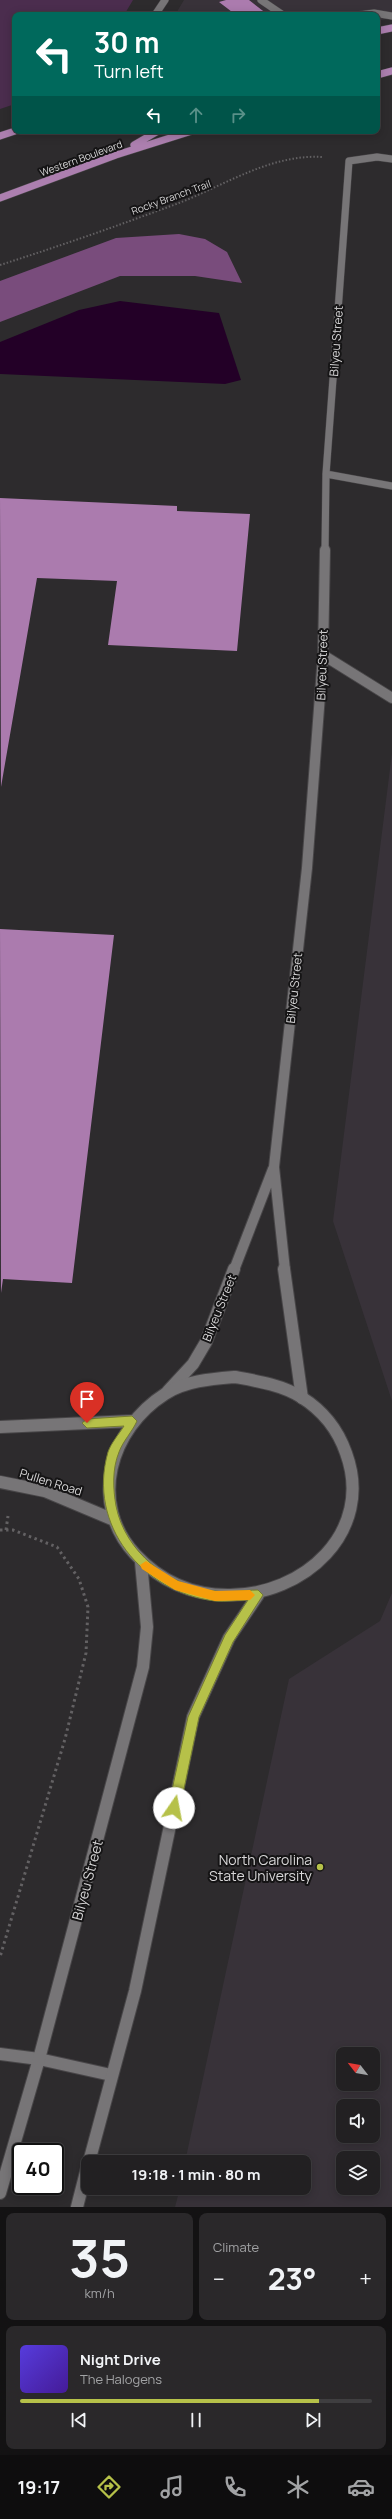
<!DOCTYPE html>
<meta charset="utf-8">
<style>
:root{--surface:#222022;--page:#2a282a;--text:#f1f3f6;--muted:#a2a3a5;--line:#3f3e40;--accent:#b6c149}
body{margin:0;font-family:Manrope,sans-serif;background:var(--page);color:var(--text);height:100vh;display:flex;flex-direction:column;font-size:15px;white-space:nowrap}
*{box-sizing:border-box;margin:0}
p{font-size:13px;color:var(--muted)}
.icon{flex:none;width:22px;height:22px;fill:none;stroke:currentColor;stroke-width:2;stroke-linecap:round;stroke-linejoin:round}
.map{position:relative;height:2207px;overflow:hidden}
.panel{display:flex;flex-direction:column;gap:6px;padding:6px;background:#131213;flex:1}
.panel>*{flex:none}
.top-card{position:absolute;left:12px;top:12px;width:368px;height:122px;border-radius:8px;box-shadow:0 2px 10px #0003,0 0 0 1px var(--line);background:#00695c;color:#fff;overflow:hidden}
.needle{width:26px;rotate:301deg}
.tools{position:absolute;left:336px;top:2047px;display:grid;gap:8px}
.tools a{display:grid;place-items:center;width:44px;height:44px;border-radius:8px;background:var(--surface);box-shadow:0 2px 10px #0003,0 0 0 1px var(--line);font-size:20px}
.speed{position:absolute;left:12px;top:2143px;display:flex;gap:8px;font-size:20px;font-weight:700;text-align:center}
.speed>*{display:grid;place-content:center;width:52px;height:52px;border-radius:50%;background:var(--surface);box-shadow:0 2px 10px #0003,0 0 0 1px var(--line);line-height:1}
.speed .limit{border:2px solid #111;border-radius:6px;background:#fff;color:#111}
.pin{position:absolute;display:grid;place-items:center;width:34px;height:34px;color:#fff;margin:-41px -17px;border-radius:50% 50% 50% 0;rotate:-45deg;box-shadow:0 0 4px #0007}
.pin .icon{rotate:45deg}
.me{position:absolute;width:44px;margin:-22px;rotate:12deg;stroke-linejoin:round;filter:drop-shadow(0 0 3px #0008)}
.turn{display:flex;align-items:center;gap:14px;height:84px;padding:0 16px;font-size:18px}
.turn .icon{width:52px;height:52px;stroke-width:2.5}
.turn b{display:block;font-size:28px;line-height:34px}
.lanes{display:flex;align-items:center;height:38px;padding:0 16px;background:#0003;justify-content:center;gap:20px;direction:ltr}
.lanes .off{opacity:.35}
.big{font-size:30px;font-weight:700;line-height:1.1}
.panel .card{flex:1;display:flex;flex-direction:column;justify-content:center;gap:6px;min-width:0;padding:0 14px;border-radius:8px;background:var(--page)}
.panel .dial{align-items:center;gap:0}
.dial b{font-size:52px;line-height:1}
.song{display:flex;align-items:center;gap:12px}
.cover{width:48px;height:48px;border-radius:6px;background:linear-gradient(135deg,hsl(250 70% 55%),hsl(260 70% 35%))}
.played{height:4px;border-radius:2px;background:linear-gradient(90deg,var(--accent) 85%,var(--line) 85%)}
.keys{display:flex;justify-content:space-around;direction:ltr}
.heat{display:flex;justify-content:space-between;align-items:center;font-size:22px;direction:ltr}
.panel .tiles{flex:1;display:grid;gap:6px;grid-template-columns:1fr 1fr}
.card:last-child{grid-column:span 2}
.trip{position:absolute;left:81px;top:2155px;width:230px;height:40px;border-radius:8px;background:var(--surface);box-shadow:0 2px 10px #0003,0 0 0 1px var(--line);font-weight:700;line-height:40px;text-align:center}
.dock{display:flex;height:64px;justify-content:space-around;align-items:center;background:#0e0d0e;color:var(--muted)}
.dock .icon{width:28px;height:28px}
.dock .on{color:var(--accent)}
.dock b{font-size:18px;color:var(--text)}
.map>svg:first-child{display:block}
</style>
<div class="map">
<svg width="392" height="2207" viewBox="0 0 392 2207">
<rect width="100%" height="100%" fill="#2d2b2d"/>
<path fill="#383239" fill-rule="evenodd" d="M184 0H392V18L377 21V15H175Z
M392 753V1401L333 1221Z
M392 1593V2207H175L180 2188H304V2162H185L289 1679 380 1621ZM343 2054H373V2084H343ZM343 2106H373V2136H343ZM343 2158H373V2188H343Z"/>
<path fill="#4b2d4e" d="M0 0H133L124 15H15V104L0 109Z"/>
<path fill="#794c7c" d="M179 234 205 239 227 252 242 283 195 276H120L0 322V281L116 238Z"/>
<path fill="#230027" d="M120 301 219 313 241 380 225 384 0 374V342L79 310Z"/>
<path fill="#ab7bae" d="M226 0H249L267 14 236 15 219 2Z
M0 498 177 506V511L250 514 237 651 108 645 117 581 37 578 1 787Z
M0 929 114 935 72 1283 3 1279 1 1293Z"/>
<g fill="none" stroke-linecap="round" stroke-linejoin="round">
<g stroke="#484648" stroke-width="8">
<path id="service-far1" d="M261 0 283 15
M359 15 374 13 392 16"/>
</g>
<g stroke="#484648" stroke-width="14">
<path id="service" d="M0 2054 39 2059 111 2075"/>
</g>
<g stroke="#484648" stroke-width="8">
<path id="minor-far2" d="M326 474 392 486
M325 551 326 474 349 161 377 157 392 159"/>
</g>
<g stroke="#484648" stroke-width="12">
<path id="minor-far1" d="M323 655 392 698
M234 1270 273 1169
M285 1270 274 1167 307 868 323 655 325 550"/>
</g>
<g stroke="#484648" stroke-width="14">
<path id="minor" d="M284 1269 302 1398
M168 1391 193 1364 206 1342 234 1269"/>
</g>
<g stroke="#484648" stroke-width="8">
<path id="tertiary-far1" d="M155 15 165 0"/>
</g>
<g stroke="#484648" stroke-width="14">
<path id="tertiary" d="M235 1377C257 1381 282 1385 301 1397 322 1410 338 1430 346 1453 375 1532 303 1596 228 1595 191 1595 160 1581 135 1554 88 1503 110 1429 165 1394 185 1381 211 1379 235 1377Z
M0 1427 132 1421
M0 1482 45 1491 114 1520
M89 2162 135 1991 193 1717 229 1638 258 1595
M0 2193 39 2059 143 1667 147 1627 141 1562
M77 2207 88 2164"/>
</g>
<g stroke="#484648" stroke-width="8">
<path id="primary" d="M377 31 392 28
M377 75 392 71
M0 136 15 131
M134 145 158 131
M0 198 116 155 192 131"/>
</g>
<path stroke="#636163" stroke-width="2" stroke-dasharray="1.5 2" stroke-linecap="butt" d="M0 265C60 246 120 225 179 203 225 185 271 154 322 157"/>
<path stroke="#636163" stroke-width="3" stroke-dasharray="2.5 3.5" stroke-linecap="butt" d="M0 1530H13L57 1547 79 1579 88 1607 86 1653 65 1739 0 1957
M6 1530 8 1516"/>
<use href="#service-far1" stroke="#777577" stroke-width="7"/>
<use href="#service" stroke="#777577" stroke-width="12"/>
<use href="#minor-far2" stroke="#777577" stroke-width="7"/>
<use href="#minor-far1" stroke="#777577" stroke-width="10"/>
<use href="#minor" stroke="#777577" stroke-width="12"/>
<use href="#tertiary-far1" stroke="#777577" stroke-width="7"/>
<use href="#tertiary" stroke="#777577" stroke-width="12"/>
<use href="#primary" stroke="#ac7faf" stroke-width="7"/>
</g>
<path fill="#b6c149" stroke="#767d2f" d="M132 1416 137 1421C132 1432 123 1441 119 1452 112 1469 113 1489 116 1506 125 1552 169 1587 215 1591 229 1593 244 1590 258 1590L263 1595 233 1642 199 1717 180 1808 174 1814 168 1808 188 1717 225 1635 248 1600C238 1600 226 1602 215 1601 142 1592 87 1525 108 1452 111 1443 119 1434 124 1426L87 1428 82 1423 87 1419Z"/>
<path fill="#f59e0b" d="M146 1561 178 1581 215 1591 250 1590 255 1595 250 1600 215 1601 175 1590 142 1569 140 1565Z"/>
<circle fill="#b6c149" stroke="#151415" stroke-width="1.5" cx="320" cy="1867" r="4"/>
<g text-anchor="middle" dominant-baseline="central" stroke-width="4" stroke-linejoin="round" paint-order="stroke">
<g font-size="10" fill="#d8d7d8" stroke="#151415">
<text transform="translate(81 158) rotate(-20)">Western Boulevard</text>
<text transform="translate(171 197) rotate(-20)">Rocky Branch Trail</text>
</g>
<g font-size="12" fill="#d8d7d8" stroke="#151415">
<text transform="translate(336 341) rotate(-86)">Bilyeu Street</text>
<text transform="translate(322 665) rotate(-88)">Bilyeu Street</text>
<text transform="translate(294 988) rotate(-84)">Bilyeu Street</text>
<text transform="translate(219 1308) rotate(-68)">Bilyeu Street</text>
<text transform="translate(51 1482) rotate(17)">Pullen Road</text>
</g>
<g font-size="14" fill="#d8d7d8" stroke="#151415" text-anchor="end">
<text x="312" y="1859">North Carolina<tspan x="312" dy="16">State University</tspan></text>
</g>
<g font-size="14" fill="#d8d7d8" stroke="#151415">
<text transform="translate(87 1880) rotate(-75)">Bilyeu Street</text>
</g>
</g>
</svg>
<div class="tools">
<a><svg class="needle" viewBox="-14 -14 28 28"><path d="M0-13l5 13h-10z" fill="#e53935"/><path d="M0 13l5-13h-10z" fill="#a2a3a5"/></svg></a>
<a><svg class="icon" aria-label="sound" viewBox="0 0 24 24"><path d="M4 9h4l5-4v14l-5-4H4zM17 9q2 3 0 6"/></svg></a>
<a><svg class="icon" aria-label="layers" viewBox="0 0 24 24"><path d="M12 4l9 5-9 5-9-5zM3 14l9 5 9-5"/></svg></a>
</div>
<div class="speed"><div class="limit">40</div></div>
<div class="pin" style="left:87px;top:1423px;background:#d93025"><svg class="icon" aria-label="arrive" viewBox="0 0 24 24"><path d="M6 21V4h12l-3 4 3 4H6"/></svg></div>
<svg class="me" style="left:174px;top:1808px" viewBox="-20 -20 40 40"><circle r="19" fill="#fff"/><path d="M0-13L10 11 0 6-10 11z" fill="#b6c149"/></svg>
<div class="trip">19:18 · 1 min · 80 m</div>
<div class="top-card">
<div class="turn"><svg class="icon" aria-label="left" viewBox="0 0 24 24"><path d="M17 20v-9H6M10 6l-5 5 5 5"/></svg><div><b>30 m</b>Turn left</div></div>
<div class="lanes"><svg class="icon" aria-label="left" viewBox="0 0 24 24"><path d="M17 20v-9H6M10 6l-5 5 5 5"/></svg><svg class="icon off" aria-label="ahead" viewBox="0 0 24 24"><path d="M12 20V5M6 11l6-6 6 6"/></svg><svg class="icon off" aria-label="right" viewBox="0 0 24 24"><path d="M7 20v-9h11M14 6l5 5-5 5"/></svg></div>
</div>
</div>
<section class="panel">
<div class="tiles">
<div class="card dial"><b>35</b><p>km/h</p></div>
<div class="card"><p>Climate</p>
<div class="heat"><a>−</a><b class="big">23°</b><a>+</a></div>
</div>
<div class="card">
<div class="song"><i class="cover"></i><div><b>Night Drive</b><p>The Halogens</p></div></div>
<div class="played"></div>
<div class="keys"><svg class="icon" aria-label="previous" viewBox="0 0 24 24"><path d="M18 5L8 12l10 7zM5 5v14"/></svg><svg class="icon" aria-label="pause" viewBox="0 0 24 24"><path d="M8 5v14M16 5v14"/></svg><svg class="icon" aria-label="next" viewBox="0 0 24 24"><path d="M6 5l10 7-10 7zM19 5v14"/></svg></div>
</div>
</div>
</section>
<nav class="dock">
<b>19:17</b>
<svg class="icon on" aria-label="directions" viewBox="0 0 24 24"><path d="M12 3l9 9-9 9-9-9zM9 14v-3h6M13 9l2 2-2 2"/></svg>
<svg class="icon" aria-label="music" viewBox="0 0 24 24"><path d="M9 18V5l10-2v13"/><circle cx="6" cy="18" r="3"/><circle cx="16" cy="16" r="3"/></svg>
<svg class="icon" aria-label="phone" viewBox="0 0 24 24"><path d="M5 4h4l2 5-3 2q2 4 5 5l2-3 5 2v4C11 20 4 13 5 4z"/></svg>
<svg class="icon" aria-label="climate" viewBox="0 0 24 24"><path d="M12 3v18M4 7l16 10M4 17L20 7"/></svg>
<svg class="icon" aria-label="car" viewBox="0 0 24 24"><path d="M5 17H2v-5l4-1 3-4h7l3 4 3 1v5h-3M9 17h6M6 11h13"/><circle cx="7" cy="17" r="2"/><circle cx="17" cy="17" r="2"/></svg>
</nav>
